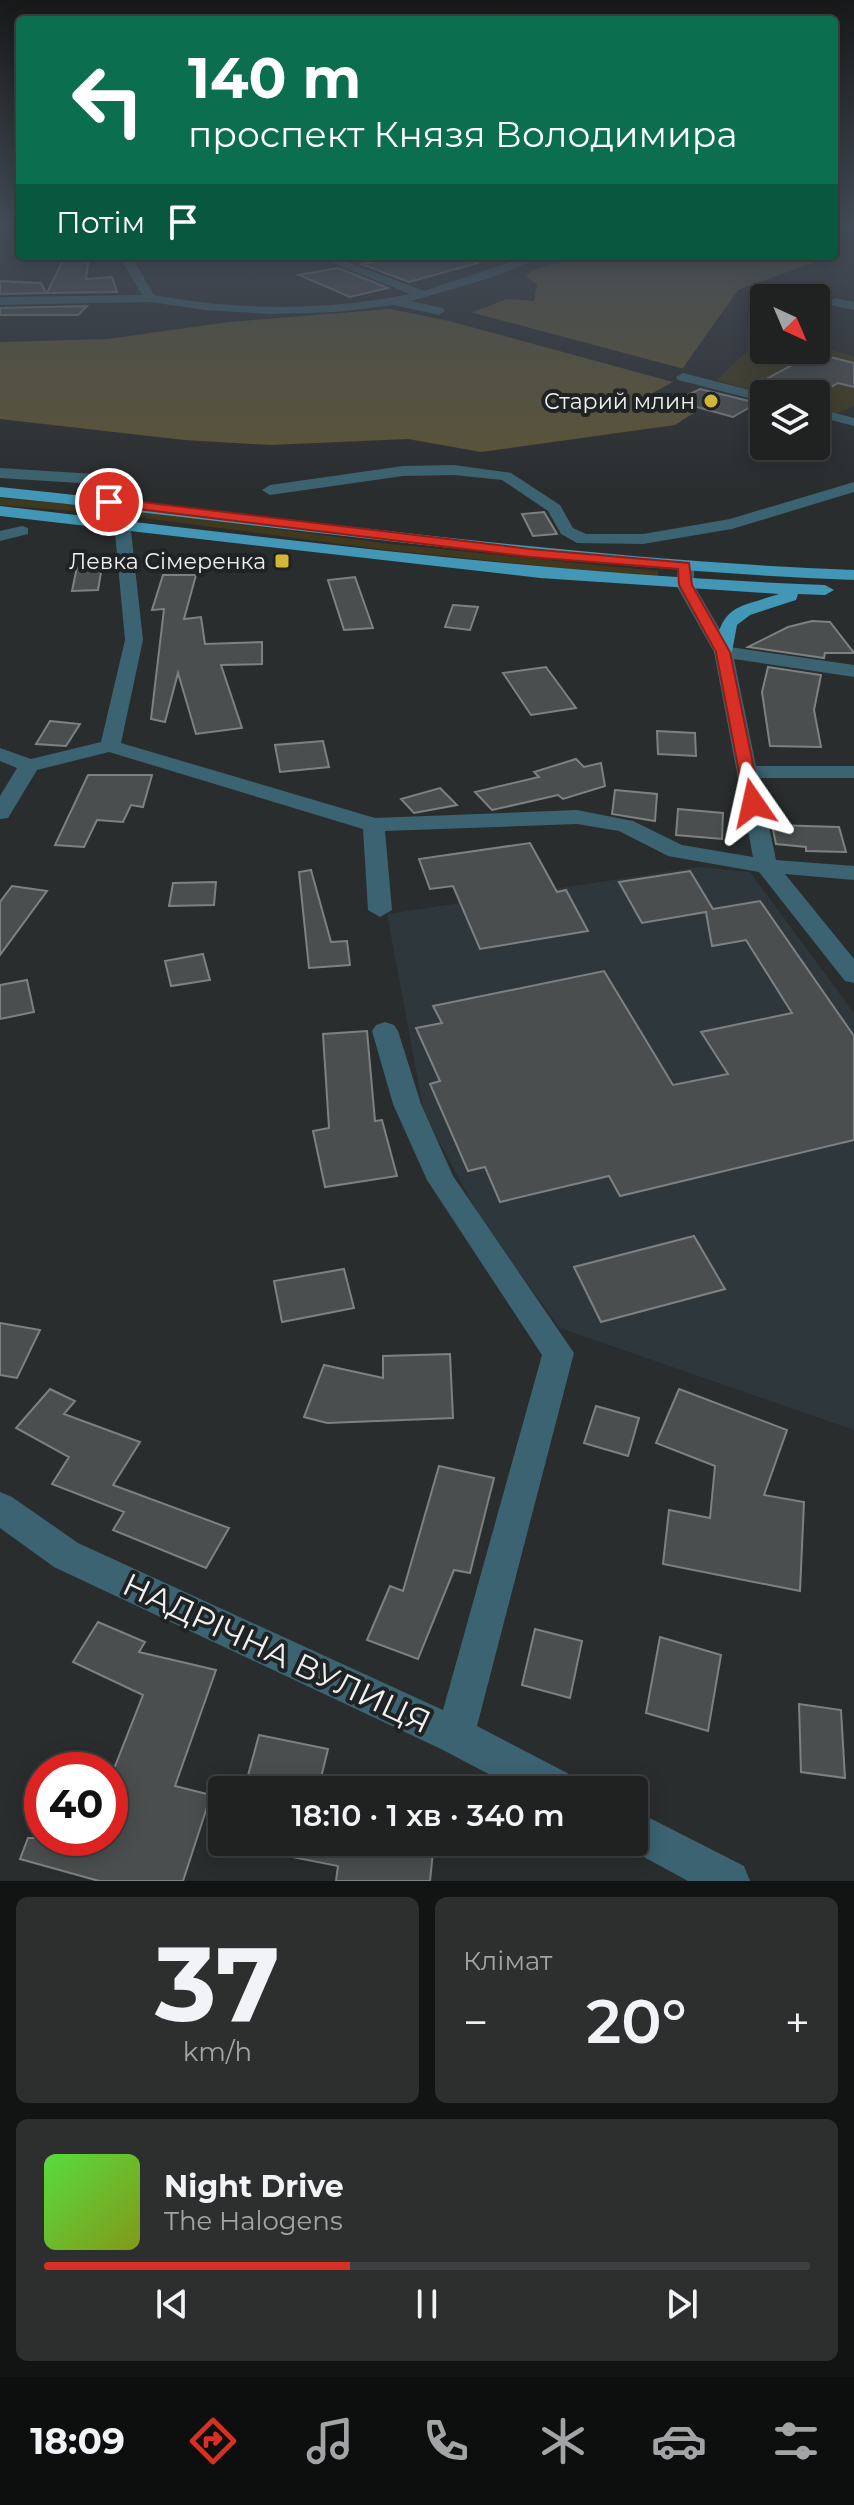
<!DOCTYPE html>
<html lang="uk">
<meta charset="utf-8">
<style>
:root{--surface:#202222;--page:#2d2f2f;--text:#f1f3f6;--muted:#a2a4a5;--line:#3d3f40;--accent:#d93025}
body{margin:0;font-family:Montserrat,sans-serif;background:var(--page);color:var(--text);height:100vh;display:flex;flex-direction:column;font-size:30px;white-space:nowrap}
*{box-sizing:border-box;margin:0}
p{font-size:26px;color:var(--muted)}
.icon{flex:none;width:44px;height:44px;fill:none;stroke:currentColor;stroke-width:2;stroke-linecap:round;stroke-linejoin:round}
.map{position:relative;height:1881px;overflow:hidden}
.details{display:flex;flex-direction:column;gap:16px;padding:16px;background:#121313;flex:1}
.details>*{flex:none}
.banner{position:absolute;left:16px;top:16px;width:822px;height:244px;border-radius:8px;box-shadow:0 4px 20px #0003,0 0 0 2px var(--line);background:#0b6e4f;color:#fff;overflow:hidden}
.needle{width:52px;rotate:136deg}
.controls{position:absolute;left:750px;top:284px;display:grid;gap:16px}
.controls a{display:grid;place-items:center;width:80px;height:80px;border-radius:8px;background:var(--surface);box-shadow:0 4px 20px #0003,0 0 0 2px var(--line);font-size:40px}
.speed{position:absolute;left:24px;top:1752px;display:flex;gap:16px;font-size:40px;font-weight:700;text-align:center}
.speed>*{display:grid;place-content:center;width:104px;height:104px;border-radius:50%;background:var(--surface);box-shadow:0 4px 20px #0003,0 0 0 2px var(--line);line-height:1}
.speed .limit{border:12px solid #d22;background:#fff;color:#111}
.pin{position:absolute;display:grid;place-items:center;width:68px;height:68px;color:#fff;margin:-34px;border:4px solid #fff;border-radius:50%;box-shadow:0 2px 8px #0007}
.me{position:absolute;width:88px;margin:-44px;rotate:349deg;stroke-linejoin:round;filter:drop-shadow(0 0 6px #0008)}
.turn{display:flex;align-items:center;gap:28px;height:168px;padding:0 40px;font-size:36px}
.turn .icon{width:104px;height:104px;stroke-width:2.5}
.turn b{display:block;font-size:56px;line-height:68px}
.then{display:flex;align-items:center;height:76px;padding:0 40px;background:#0003;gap:16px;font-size:30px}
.big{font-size:60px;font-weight:600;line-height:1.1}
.details .widget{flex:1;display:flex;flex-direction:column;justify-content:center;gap:12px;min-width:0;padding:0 28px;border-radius:12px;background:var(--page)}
.details .dial{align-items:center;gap:0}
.dial b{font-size:104px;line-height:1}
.song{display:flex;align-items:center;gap:24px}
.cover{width:96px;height:96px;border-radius:12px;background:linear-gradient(135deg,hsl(110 70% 55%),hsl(70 70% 35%))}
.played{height:8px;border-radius:4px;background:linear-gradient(90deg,var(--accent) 40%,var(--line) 40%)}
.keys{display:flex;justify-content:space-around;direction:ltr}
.heat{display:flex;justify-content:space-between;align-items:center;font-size:44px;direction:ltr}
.details .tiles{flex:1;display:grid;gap:16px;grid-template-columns:1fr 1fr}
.widget:last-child{grid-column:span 2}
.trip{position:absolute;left:208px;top:1776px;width:440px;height:80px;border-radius:8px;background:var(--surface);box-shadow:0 4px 20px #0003,0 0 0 2px var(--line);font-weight:600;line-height:80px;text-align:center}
.tabs{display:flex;height:128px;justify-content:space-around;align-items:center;background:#0d0e0e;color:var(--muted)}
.tabs .icon{width:56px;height:56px}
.tabs .selected{color:var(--accent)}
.tabs b{font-size:36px;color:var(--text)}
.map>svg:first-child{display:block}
</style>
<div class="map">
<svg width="854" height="1881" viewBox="0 0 854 1881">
<rect width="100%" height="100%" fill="#2a2d2e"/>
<path fill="#2e373b" d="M699 867 750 872 854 1013V1430L560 1328 483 1223 424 1113 387 914Z"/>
<path fill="#40391d" d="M759 340 764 341V350H816V346L854 356V406L835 414 816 409V394H764L717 380Z
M0 498 114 508 111 514 0 505Z
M141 511 390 544 658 571V578L386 550 137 517Z"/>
<path fill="#5d5535" d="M587 256H832L738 290 673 382 647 396 697 411 675 425 481 452 408 439 270 445 184 440 0 419V342L107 339 229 322 390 309 449 321 507 299 534 301 537 285 526 276 533 270Z"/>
<path fill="#2a2d2e" d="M470 312 688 370 673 382 449 321Z"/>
<path fill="#4b4e4f" stroke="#7d8182" stroke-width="2" d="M65 256H89L86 279 112 277 117 292 47 293Z
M401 256H477L478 263 409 282 361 264Z
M338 268 388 288 350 297 299 275Z
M0 281 41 283 46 293 0 294Z
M87 306 78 315H0V308Z
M814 353 854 363V387L838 383 816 396 759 383Z
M700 389 757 403 733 417 675 401Z
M544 512 557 534 533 536 522 514Z
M104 555 98 590 72 591 79 557Z
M163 575H196L184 619 201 617 205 644 262 642V664L221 665 242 728 196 734 178 673 165 722 151 719 164 609 152 610Z
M355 577 373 628 344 630 328 580Z
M453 605 478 607 470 630 445 627Z
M812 621 830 622 854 653H825L824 658 748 647 788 627Z
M546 667 576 708 531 715 503 673Z
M768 667 821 675 814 710 821 747 770 746 762 692Z
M50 721 80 724 66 746 36 744Z
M657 731 695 733 696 756 658 754Z
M323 741 329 767 280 772 275 745Z
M576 759 584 767 601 763 605 786 563 799 558 795 492 810 475 792 539 777 534 772Z
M88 775H152L143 807 131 805 123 822 97 820 84 847 55 845Z
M440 788 457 805 414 813 401 799Z
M615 790 657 794 655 821 612 814Z
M678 809 723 813 722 839 676 835Z
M772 825 839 827 846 852 806 851V847L776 844Z
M530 843 557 892 566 890 588 931 480 949 453 886 430 889 419 859Z
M311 870 331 942 347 941 350 965 309 968 299 872Z
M690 871 713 909 760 901 854 1036V1140L620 1196 609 1176 500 1202 485 1167 468 1171 430 1084 440 1081 416 1028 442 1023 433 1006 604 971 673 1085 728 1074 701 1032 792 1013 746 940 712 946 706 912 642 923 619 882Z
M216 882 214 905 169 906 173 883Z
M12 886 47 891 0 955V902Z
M203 954 210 980 171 986 165 961Z
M27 980 34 1012 0 1019V985Z
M367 1031 375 1121 382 1120 397 1176 325 1187 313 1131 329 1128 323 1034Z
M694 1236 725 1289 601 1322 574 1267Z
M344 1269 354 1308 282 1322 274 1281Z
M0 1323 40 1330 17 1378 0 1375Z
M450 1354 453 1418 327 1423 304 1417 324 1365 383 1378V1356Z
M50 1389 75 1401 64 1414 140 1442 113 1485 229 1528 206 1568 113 1530 124 1512 52 1484 69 1457 16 1428Z
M679 1389 787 1430 764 1495 804 1502 800 1591 663 1564 669 1510 710 1518 715 1466 656 1443Z
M596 1406 639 1418 628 1456 584 1443Z
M439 1466 494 1478 470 1573 454 1570 418 1659 367 1640 390 1586 403 1591Z
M98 1622 145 1642 139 1652 216 1670 175 1786 211 1795 183 1881H99L20 1859 28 1838H110V1779L143 1695 73 1662Z
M535 1629 582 1641 570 1698 522 1685Z
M660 1637 721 1655 708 1731 646 1713Z
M799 1704 841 1710 845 1778 801 1772Z
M259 1735 328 1749 318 1790H244Z
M273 1842H434L430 1881H336L338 1866 272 1853Z"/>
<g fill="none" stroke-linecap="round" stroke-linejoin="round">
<path fill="#3c6371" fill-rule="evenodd" d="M119 256H131L154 295C238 311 327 311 410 294L316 256H332L424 291 529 256H545L490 278 411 301 443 308 445 311 439 315 394 305 336 312 271 314 206 310 150 302 0 305V297L142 295Z
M835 298 854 302V310L831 305 829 302Z
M683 373 765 394 764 402 678 380 676 377Z
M816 408 854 418V426L816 416Z
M454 465 511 473 560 505 573 528 586 534H643L730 519 854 482V492L732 529 643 544 577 543 561 534 548 511 502 480 454 475 403 476 270 495 262 490 270 485 403 466Z
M0 468 95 474 103 479 95 484 0 478Z
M131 499 139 504 130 522 143 640 121 743 375 818 577 810 633 821 682 845 753 857 714 652 676 585 679 561 685 560 694 565V585L730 647 854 665V677L734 659 756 766H854V778H759L776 860 854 866V880L785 874 854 959V983L845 981 759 872 668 856 619 831 577 824 385 831 392 910 380 917 368 910 363 829 109 752 37 770 8 818 0 819V796L17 768 0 761V748L31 759 101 742 125 640 114 522 125 501Z
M22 526 28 528V534L0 541V531Z
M385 1022 394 1025 398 1031 421 1104 453 1176 574 1353 477 1726 573 1776 579 1790H519L441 1749 54 1567 0 1528V1492L12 1497 78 1543 443 1710 542 1355 427 1180 393 1104 372 1031 376 1025Z
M634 1810 744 1866 750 1881H688L620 1844 634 1842Z"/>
<path fill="#4197b5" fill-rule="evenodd" d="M0 487C285 516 568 559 854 570V580C568 569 285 526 0 497Z
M0 506C275 538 549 575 825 585L834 590 825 595 798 594 796 600 750 615 737 625 732 652 723 658 714 652C722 604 737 608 779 594L540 578 0 516Z"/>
</g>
<linearGradient id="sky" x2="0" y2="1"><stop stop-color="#171919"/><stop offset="0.46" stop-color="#444c57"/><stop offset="1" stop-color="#444c57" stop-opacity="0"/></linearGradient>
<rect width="854" height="491" fill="url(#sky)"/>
<path fill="#d93025" stroke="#8d1f18" stroke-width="2" d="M109 498 530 549 689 563 692 585 730 652 761 803 753 808 745 803 716 652 679 585 678 569 530 557 105 505 103 502Z"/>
<g fill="#d3b635" stroke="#202324" stroke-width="3">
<circle cx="711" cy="401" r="8"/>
<rect x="274" y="553" width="16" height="16" rx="4"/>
</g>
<g text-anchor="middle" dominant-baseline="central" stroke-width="8" stroke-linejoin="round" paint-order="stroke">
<g font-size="22" fill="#eff1f1" stroke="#202324" text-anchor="end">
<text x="695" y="401">Старий млин</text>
<text x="266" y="561">Левка Сімеренка</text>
</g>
<g font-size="32" fill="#eff1f1" stroke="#202324">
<text transform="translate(277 1653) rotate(25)">НАДРІЧНА ВУЛИЦЯ</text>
</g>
</g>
</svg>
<div class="controls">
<a><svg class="needle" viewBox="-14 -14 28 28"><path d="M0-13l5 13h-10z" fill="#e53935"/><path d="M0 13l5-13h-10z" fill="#a2a4a5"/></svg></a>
<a><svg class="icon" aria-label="layers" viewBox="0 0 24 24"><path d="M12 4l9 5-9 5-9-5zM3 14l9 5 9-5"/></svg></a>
</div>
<div class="speed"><div class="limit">40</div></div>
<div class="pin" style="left:109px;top:502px;background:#d93025"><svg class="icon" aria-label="arrive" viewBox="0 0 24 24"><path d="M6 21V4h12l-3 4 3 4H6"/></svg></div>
<svg class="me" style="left:753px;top:803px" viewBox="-20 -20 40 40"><path d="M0-17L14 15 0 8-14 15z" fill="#d93025" stroke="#fff" stroke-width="4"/></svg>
<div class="trip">18:10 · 1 хв · 340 m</div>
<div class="banner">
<div class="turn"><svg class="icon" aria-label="left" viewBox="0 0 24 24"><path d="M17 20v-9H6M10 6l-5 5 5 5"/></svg><div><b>140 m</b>проспект Князя Володимира</div></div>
<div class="then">Потім<svg class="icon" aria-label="arrive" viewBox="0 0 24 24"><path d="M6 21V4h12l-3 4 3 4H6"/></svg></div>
</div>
</div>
<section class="details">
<div class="tiles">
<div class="widget dial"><b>37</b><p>km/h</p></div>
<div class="widget"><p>Клімат</p>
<div class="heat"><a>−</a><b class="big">20°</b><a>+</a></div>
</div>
<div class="widget">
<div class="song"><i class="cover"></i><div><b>Night Drive</b><p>The Halogens</p></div></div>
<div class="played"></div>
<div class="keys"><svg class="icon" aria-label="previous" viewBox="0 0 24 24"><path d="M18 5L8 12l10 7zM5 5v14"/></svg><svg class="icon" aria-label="pause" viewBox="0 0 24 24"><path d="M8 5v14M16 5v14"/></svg><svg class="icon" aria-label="next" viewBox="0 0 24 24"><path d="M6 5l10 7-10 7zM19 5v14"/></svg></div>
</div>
</div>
</section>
<nav class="tabs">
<b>18:09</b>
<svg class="icon selected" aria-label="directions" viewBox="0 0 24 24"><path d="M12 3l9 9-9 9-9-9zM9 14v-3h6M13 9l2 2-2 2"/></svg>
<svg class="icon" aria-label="music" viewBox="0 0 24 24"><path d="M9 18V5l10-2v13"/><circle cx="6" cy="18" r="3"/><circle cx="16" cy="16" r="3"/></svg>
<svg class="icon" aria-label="phone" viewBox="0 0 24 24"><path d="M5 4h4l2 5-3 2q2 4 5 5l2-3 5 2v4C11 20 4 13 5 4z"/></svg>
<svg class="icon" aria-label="climate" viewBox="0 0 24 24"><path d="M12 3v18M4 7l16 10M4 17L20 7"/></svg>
<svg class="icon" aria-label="car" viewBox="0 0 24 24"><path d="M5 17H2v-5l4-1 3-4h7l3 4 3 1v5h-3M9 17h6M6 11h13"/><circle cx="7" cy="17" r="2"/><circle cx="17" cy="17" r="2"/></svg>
<svg class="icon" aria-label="filters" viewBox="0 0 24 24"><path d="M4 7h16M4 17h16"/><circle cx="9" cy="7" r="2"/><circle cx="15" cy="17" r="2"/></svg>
</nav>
